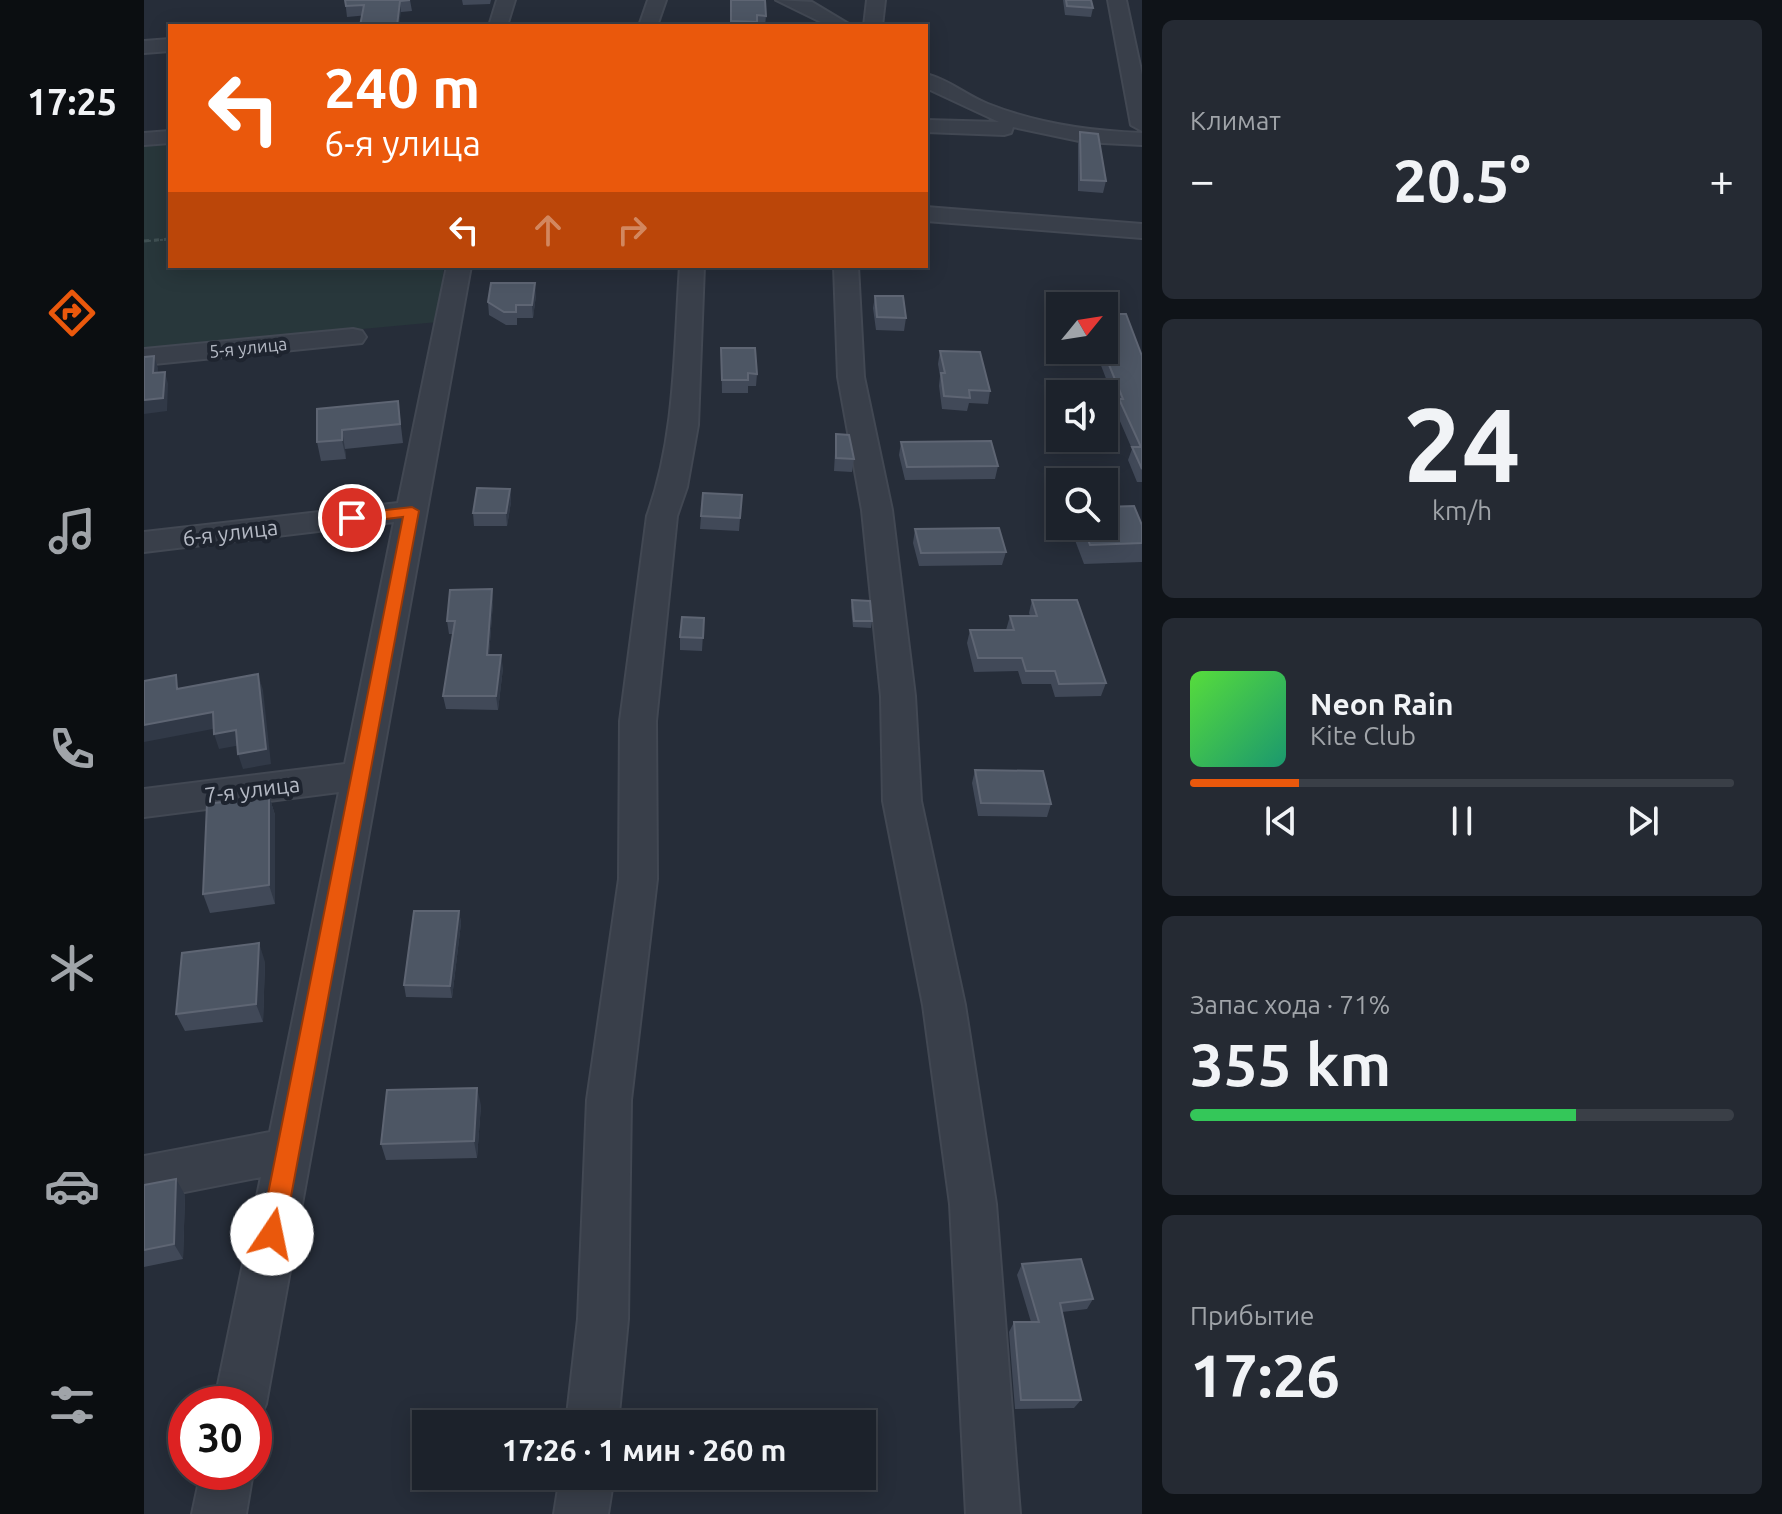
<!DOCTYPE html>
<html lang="ru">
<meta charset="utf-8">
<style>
:root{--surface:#1c222b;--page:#252a33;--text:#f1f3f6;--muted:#a0a4a9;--line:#3a3f47;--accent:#ea580c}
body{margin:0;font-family:Ubuntu,sans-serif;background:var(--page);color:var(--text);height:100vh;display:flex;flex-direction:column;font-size:30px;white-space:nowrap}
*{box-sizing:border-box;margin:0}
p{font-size:26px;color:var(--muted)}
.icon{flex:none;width:44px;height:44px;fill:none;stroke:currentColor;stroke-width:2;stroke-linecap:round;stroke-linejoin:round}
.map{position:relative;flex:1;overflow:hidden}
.sheet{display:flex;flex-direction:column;gap:20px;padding:20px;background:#0f1318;width:640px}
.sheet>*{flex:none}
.banner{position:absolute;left:24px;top:24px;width:760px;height:244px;border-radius:0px;box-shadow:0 4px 20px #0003,0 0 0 2px var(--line);background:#ea580c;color:#fff;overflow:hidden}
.needle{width:52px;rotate:60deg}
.tools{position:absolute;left:902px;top:292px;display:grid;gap:16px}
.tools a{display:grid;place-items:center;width:72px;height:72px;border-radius:0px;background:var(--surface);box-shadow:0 4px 20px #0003,0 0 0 2px var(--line);font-size:40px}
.speed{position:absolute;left:24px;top:1386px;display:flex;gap:16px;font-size:40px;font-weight:700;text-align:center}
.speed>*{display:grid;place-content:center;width:104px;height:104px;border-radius:50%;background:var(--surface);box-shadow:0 4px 20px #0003,0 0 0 2px var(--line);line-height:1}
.speed .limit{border:12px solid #d22;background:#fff;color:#111}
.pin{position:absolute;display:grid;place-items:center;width:68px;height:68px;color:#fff;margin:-34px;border:4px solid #fff;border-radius:50%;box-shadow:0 2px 8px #0007}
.me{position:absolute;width:88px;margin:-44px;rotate:11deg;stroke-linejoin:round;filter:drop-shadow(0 0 6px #0008)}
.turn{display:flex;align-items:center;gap:28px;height:168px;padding:0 24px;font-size:36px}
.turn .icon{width:104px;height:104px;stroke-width:2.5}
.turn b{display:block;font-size:56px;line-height:68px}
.lanes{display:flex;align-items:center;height:76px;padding:0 24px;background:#0003;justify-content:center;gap:40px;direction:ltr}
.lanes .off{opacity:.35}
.big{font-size:60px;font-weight:700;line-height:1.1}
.sheet .tile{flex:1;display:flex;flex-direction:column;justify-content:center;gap:12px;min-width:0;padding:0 28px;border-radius:12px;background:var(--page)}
.sheet .dial{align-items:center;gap:0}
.dial b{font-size:104px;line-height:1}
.song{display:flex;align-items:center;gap:24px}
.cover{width:96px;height:96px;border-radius:12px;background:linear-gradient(135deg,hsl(110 70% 55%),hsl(160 70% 35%))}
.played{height:8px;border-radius:4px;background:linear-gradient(90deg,var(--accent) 20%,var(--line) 20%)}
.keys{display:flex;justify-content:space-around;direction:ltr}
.heat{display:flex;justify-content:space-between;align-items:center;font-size:44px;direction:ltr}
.charge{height:12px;border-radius:6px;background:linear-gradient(90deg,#34c759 71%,var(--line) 0)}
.trip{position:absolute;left:268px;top:1410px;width:464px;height:80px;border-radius:0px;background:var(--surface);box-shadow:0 4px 20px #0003,0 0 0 2px var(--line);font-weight:700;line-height:80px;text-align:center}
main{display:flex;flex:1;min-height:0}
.dock{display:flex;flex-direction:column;width:144px;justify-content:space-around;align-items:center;background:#0b0e11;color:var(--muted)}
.dock .icon{width:56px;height:56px}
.dock .on{color:var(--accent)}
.dock b{font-size:36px;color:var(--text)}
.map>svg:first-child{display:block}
</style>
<main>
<nav class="dock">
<b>17:25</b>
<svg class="icon on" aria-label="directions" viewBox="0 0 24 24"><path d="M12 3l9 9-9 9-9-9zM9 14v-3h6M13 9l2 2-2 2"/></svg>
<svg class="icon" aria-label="music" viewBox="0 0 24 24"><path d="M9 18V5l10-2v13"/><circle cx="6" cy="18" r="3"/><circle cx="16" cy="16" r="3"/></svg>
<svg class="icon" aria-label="phone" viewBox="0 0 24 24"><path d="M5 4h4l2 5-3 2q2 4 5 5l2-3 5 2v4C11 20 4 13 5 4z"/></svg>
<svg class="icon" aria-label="climate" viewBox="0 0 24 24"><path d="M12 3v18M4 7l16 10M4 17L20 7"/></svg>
<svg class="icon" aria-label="car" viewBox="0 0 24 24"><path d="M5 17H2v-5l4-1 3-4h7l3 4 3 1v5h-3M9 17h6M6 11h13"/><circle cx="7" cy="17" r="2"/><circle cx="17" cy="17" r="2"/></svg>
<svg class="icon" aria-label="filters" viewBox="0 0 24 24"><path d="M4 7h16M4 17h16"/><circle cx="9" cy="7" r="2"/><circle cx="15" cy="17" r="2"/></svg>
</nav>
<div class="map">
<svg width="998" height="1514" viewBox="0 0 998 1514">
<rect width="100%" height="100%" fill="#262d39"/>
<path fill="#28373b" d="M26 143V266H300L294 322 0 349V144Z"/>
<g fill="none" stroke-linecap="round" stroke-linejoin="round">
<g stroke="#424853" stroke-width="4">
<path id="minor" d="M353 0H371L363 26H345Z
M504 0H522L513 26H495Z
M632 0 668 2 708 26H685Z
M723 0H741L738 26H720Z
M964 0H982L998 75V131L987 125Z
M26 39V51L0 53V41Z
M782 74C804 79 823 96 844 104 894 124 945 131 998 133V145L940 142 869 127 867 133 860 135 782 132V120L855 122 782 88Z
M26 131V143L0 145V133Z
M782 207 998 224V238L782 221Z
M303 266H327L122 1404 114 1422 110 1424V1404H70L117 1177 0 1200V1156L126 1132 195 792 0 817V789L201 764 250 522 0 552V532L254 503Z
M536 266H560L554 425 543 487 533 516 512 721 513 879 487 1100 484 1319 474 1424H422L434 1319 443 1100 475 879 476 721 503 516C532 435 530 351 536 266Z
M690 266H714L720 377 748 510 771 696 777 801 821 1005 852 1204 876 1514H822L806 1204 779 1005 739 801 737 696 718 510 694 377Z
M209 329 218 331 222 337 218 343 0 365V349Z
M57 1472H109L102 1514H48Z
M416 1476H470L464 1514H410Z"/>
</g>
<path stroke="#405053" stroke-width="2" stroke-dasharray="3 3" stroke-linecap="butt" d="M4 241 26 239"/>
<path stroke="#405053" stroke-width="3" stroke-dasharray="5 5" stroke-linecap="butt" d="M0 241 26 239"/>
<use href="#minor" fill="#393f4a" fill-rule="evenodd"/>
</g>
<path fill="#414958" d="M201 0H266L268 11 203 17Z
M318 0H347L346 4 319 5Z
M586 0 622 16 621 26H586Z
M919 0H947L949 8 947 17 921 15Z
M936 132 962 181 959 193 934 191V144Z
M392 295 389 318H373V325H362L345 315 344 302Z
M731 296 762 318 760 331 732 330 729 308Z
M577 348 613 374 612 386H604V393H578Z
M951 350H960L998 356V482H993L984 460 988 449 972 412 973 407Z
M796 351 846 391 844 404 825 403 823 411 798 409 795 386 796 376 794 364Z
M254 401 259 443 201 449 202 459 177 461 173 442Z
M692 434 710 459 708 472 690 471Z
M757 442 854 466 851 479 761 480 755 455Z
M366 489 367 502 363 526H330L329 513Z
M598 495 595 531 556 529 557 516Z
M998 525V562L940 564 926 527V526Z
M771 529 862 552 858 565 775 566 769 543Z
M348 589 349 602 345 655 359 668 354 710 302 709 299 696 309 634H305L303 621Z
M708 600 728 621 727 628 709 627 707 607Z
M888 600 962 683 957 696 911 697 907 684H878L874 671 830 672 823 643 826 630H862L866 616H886L885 613Z
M560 618 558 651 536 650V637Z
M831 770 907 804 903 817 834 816 828 783Z
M125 796 131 815V904L66 913 59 894Z
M315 911 317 923 308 998 262 997 260 985Z
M121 962 119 1022 41 1031 32 1014Z
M337 1105 333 1158 242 1160 237 1144Z
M0 1185 41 1195 39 1259 0 1267Z
M878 1264 949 1299 943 1309 918 1312 937 1400 930 1408 871 1409 865 1332 870 1322H887L873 1275Z"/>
<path fill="#313947" d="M256 1 257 11 255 26H253Z
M391 283 392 295 389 318 388 305Z
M10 356 14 368 13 386 9 373Z
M21 372 24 384 23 411 0 414V400Z
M198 430 201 449 202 459 198 440Z
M366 489 367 502 363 526 362 513Z
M348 589 349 602 344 668 343 655Z
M357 655 359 668 354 710 352 696Z
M114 674 119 690 127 764 99 769 94 754Z
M69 712 74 728 0 742V725Z
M92 730 97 745 75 749 70 734Z
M125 796 131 815V904L125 885Z
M315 911 317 923 308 998 306 986Z
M115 943 121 962 119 1022 112 1004Z
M333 1088 337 1105 333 1158 330 1141Z
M32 1179 41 1195 39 1259 30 1244Z"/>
<path fill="#4d5664" stroke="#5e6573" stroke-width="2" d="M201 0H266L256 1 253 26H216L220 5 202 6Z
M587 0H621L622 16 613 15V22L587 21Z
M922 0H947L949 8 923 6Z
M936 132 954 134 962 181 937 180Z
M347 283H391L388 305H372V312H360L344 302Z
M731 296H759L762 318 733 317Z
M960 314H982L998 356V469L988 447H997L975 399H979L959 350Z
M577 348H611L613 374 604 373V380H578Z
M796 351 836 352 846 391 825 390 826 398 800 396 797 373H801Z
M10 356 9 373 21 372 19 398 0 400V357Z
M254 401 256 424 198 430V440L173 442V409Z
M692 434 705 435 710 459 692 458Z
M847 441 854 466 763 467 757 442Z
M333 488 366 489 362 513H329Z
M559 493 598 495 596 518 557 516Z
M990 506 998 525V543L946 545 939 526H960V507Z
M855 528 862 552 777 553 771 529Z
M348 589 343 655H357L352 696H299L311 621H303L306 590Z
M708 600 726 601 728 621H710Z
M888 600H933L962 683 915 684 911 671H882L878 658H834L826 630H870L866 616H893Z
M538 617 560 618 559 638 536 637Z
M114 674 122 749 94 754 92 730 70 734 69 712 0 725V681L32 675 33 689Z
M831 770 899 771 907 804 837 803Z
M125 796V885L59 894 63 804Z
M270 911H315L306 986 260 985Z
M115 943 112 1004 32 1014 38 953Z
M333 1088 330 1141 237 1144 243 1090Z
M32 1179 30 1244 0 1250V1185Z
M937 1259 949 1299 916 1303 937 1400H877L870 1322H895L878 1264Z"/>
<path fill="#ea580c" stroke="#983908" stroke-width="2" d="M268 507 275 511 140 1234 137 1243 128 1246 120 1243 116 1234 259 517 208 523 200 518 208 514Z"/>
<g text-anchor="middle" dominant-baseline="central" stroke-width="8" stroke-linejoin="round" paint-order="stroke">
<g font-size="18" fill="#b5bac5" stroke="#1e242f">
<text transform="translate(104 347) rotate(-6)">5-я улица</text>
</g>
<g font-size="22" fill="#b5bac5" stroke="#1e242f">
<text transform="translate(86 532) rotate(-7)">6-я улица</text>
<text transform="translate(108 789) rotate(-7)">7-я улица</text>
</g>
</g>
</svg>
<div class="tools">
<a><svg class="needle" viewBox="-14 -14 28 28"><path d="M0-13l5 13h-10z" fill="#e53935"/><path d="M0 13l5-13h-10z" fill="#a0a4a9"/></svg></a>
<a><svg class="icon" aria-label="sound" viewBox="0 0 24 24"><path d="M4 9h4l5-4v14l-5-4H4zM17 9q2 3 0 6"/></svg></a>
<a><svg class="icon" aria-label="search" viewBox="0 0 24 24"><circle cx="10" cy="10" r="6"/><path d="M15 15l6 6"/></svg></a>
</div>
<div class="speed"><div class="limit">30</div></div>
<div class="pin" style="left:208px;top:518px;background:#d93025"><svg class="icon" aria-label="arrive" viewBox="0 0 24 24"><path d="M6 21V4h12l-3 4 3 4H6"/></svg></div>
<svg class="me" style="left:128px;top:1234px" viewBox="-20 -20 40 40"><circle r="19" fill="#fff"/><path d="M0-13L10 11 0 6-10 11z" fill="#ea580c"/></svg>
<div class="trip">17:26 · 1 мин · 260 m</div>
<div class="banner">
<div class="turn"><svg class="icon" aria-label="left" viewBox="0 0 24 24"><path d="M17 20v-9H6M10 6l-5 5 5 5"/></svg><div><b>240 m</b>6-я улица</div></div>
<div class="lanes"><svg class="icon" aria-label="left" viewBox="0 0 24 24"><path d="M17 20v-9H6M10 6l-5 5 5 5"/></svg><svg class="icon off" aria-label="ahead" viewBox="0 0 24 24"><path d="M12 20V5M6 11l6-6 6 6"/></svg><svg class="icon off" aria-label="right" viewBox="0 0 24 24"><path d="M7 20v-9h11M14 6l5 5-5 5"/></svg></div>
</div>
</div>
<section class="sheet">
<div class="tile"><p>Климат</p>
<div class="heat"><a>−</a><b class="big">20.5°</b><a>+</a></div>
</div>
<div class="tile dial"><b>24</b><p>km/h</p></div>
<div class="tile">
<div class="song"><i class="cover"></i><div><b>Neon Rain</b><p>Kite Club</p></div></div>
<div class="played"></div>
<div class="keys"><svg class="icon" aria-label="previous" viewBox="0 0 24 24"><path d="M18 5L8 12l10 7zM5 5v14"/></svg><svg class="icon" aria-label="pause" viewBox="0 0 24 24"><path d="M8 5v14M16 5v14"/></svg><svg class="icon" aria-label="next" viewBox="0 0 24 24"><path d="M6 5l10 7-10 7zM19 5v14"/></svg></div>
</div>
<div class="tile"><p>Запас хода · 71%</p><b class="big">355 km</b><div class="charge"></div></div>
<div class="tile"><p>Прибытие</p><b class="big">17:26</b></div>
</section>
</main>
